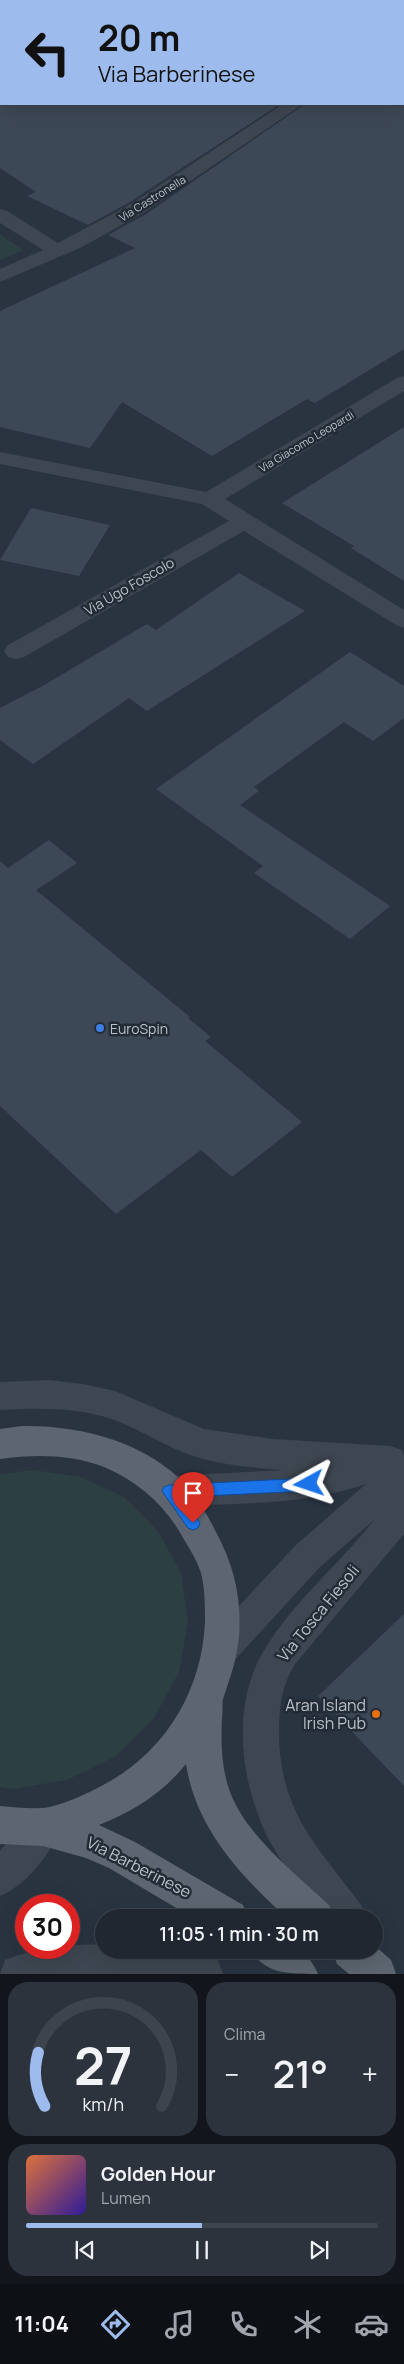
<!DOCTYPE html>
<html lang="it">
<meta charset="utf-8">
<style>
:root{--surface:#202731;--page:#2d333d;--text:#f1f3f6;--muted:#a2a5ab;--line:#3d444d;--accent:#9dbced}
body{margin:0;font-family:Manrope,sans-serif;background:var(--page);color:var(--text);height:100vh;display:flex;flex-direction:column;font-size:19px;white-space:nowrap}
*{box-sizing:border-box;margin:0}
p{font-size:16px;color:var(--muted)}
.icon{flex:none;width:28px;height:28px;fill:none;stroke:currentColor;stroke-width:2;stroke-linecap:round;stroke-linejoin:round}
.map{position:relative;height:1974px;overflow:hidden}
.side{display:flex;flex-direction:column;gap:8px;padding:8px;background:#12151b;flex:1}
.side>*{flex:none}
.banner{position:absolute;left:0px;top:0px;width:405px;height:105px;box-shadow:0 5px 20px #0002,0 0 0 1px var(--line);background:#9dbced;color:#111;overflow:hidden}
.speed{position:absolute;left:15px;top:1894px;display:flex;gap:10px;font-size:25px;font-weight:700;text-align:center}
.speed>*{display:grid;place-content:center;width:65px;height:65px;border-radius:50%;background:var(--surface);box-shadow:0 5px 20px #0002,0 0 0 1px var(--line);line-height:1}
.speed .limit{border:8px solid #d22;background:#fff;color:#111}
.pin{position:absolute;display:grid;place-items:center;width:42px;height:42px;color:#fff;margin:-51px -21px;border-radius:50% 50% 50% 0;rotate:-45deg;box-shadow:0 0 5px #0007}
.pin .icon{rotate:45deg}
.me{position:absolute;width:55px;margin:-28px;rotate:265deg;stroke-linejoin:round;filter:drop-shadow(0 0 4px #0008)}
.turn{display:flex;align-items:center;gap:18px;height:105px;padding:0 15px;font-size:22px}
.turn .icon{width:65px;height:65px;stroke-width:2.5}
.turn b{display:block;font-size:35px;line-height:42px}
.big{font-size:38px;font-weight:600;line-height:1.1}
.side .widget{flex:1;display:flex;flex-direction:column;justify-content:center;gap:8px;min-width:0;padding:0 18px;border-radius:20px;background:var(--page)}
.side .dial{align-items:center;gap:0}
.dial svg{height:130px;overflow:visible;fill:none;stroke:var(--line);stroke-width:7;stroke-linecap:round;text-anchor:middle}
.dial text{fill:var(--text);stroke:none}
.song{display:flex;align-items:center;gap:15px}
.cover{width:60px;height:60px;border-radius:8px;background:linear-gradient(135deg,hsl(20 70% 55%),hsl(250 70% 35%))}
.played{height:5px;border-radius:2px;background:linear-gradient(90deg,var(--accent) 50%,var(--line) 50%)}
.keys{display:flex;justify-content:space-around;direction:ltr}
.heat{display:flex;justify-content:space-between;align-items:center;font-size:28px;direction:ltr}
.side .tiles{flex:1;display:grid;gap:8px;grid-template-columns:1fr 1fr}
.widget:last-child{grid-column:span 2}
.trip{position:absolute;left:95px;top:1909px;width:288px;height:50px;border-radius:25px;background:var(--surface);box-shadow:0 5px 20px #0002,0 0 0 1px var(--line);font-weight:600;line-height:50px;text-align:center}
.tabs{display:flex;height:80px;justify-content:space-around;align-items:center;background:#0d1014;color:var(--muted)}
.tabs .icon{width:35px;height:35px}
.tabs .on{color:var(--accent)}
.tabs b{font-size:22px;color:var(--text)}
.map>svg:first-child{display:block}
</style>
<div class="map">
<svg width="404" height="1974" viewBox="0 0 404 1974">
<rect width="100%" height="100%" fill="#2a3441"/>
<path fill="#2c3f42" d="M0 234 23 250 0 260Z
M33 1470 81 1477 124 1497 158 1531 181 1573 188 1622 179 1672 154 1718 116 1756 67 1780 13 1789 0 1787V1474Z"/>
<path fill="#3d4856" d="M0 104H280L130 202 88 225 27 196 36 192 0 168Z
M305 104H404V349L315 403 307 399 212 456 122 402 90 448 0 427V311L135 248 108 235 146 214Z
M404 427V581L351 548 354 546 282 503Z
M31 508 110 525 79 576 0 560Z
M239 573 305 611 147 711 129 698 33 764 0 740V708L46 684 147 624 156 630Z
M350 652 404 686V718L373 741 344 722 254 787 259 791 240 805 390 906 350 939 254 873 263 866 156 789Z
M49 840 77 863 36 890 190 1017 188 1018 211 1037 205 1041 302 1122 232 1177 201 1150 116 1214 0 1106V861L8 868Z
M404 1614V1786L318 1696Z"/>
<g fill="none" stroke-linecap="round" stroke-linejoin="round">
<path fill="#3e4651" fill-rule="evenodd" d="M283 104H303L145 212 80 248 0 282V269L43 250 0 223V209L7 211 58 243 131 204Z
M404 376V391L225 499 404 610V628L396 625 244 531 24 657 16 659 8 657 4 651 8 645 229 521 202 504 0 464V452L206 492 397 378Z
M50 1380 83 1384 115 1391 204 1429 273 1439 390 1446 402 1450 404 1456V1534L295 1664C282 1684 279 1708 279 1730 279 1812 316 1844 361 1905L367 1918H324C305 1893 284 1868 269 1840 239 1780 229 1699 270 1641 299 1597 341 1562 374 1520L320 1567 232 1663 220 1668 208 1663 202 1651 208 1639 296 1545 366 1484C303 1506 235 1503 169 1506L157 1502 152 1491 157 1480 169 1476 284 1470C254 1468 222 1465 193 1456 166 1447 143 1431 117 1421 80 1407 39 1408 0 1410V1382Z
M43 1808 56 1814 62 1827C50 1854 27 1885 0 1896V1851L30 1814Z
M104 1944V1950C142 1950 182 1945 218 1960L223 1974H0L5 1960C37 1947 70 1945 104 1944Z"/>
<path fill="#5d6570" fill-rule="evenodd" d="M22 1426C81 1425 147 1442 188 1487 199 1501 208 1516 216 1532 234 1566 242 1598 239 1637 237 1659 230 1678 223 1699 222 1704 223 1712 222 1718 221 1742 221 1765 229 1789 244 1834 295 1873 329 1905L335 1918H287C241 1876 196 1829 186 1764 163 1793 132 1812 99 1825L135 1842 243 1905 249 1918H193L109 1868 86 1858 43 1846 0 1844V1806C14 1807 28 1809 42 1808 59 1807 89 1793 105 1784 166 1751 202 1690 205 1622 205 1606 205 1588 201 1573 197 1560 189 1548 182 1536 165 1505 137 1481 104 1467 71 1454 35 1454 0 1459V1429Z
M374 1945 391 1960 396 1974H349L337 1964 332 1950H374Z
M251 1950C282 1950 305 1941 318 1974 287 1974 265 1974 251 1950Z"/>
</g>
<path fill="#1a73e8" stroke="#114b97" d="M309 1478 314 1480 316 1484 314 1489 309 1491 182 1497 200 1523 198 1528 193 1530 188 1528 162 1491 164 1487 169 1485Z"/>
<circle fill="#3f7fe0" stroke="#232b36" stroke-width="2" cx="100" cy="1028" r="5"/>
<circle fill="#e8710a" stroke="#232b36" stroke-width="2" cx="376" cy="1714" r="5"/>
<g text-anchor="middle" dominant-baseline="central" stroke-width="5" stroke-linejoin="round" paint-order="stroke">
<g font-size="11" fill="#bbc1cb" stroke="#232b36">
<text transform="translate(152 198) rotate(-32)">Via Castronella</text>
<text transform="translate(306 441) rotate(-31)">Via Giacomo Leopardi</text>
</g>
<g font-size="14" fill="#bbc1cb" stroke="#232b36">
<text transform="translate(129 586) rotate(-30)">Via Ugo Foscolo</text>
</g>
<g font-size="14" fill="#bbc1cb" stroke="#232b36" text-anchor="start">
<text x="110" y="1028">EuroSpin</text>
</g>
<g font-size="16" fill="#bbc1cb" stroke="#232b36">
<text transform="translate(318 1613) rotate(-51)">Via Tosca Fiesoli</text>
<text transform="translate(139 1867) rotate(27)">Via Barberinese</text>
</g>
<g font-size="16" fill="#bbc1cb" stroke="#232b36" text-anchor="end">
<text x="366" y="1705">Aran Island<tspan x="366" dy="18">Irish Pub</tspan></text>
</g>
</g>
</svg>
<div class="speed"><div class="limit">30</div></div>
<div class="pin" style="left:193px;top:1523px;background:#d93025"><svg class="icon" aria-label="arrive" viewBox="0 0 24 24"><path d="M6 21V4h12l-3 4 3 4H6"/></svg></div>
<svg class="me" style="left:309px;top:1484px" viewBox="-20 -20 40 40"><path d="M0-17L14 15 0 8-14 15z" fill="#1a73e8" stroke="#fff" stroke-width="4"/></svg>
<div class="trip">11:05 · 1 min · 30 m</div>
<div class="banner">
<div class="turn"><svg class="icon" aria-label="left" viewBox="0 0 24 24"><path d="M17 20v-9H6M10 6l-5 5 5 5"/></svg><div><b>20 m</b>Via Barberinese</div></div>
</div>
</div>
<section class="side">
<div class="tiles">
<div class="widget dial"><svg viewBox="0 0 100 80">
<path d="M14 69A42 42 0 1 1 86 69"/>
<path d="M14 69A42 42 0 0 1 10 36" stroke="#9dbced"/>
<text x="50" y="56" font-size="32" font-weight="700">27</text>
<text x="50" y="72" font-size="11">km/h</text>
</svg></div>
<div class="widget"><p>Clima</p>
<div class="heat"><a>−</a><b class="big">21°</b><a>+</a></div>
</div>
<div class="widget">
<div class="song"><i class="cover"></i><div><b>Golden Hour</b><p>Lumen</p></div></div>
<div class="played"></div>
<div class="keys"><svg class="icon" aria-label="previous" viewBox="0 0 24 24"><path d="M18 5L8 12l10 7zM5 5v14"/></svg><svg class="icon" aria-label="pause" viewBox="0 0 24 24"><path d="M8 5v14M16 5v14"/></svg><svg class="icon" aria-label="next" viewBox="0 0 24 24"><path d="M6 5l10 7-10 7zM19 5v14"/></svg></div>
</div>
</div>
</section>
<nav class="tabs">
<b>11:04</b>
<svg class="icon on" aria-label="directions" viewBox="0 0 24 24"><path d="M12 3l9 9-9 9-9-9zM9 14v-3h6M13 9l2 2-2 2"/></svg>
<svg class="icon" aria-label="music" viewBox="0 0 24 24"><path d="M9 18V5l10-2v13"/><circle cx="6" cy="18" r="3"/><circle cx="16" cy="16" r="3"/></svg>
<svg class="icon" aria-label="phone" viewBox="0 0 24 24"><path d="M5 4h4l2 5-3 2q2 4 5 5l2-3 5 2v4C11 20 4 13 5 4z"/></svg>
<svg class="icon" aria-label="climate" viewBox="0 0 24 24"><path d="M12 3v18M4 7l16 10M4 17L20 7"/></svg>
<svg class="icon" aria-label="car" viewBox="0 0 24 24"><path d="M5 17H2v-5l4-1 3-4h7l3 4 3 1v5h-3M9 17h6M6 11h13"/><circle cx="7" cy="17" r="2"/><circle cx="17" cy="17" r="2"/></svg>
</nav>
